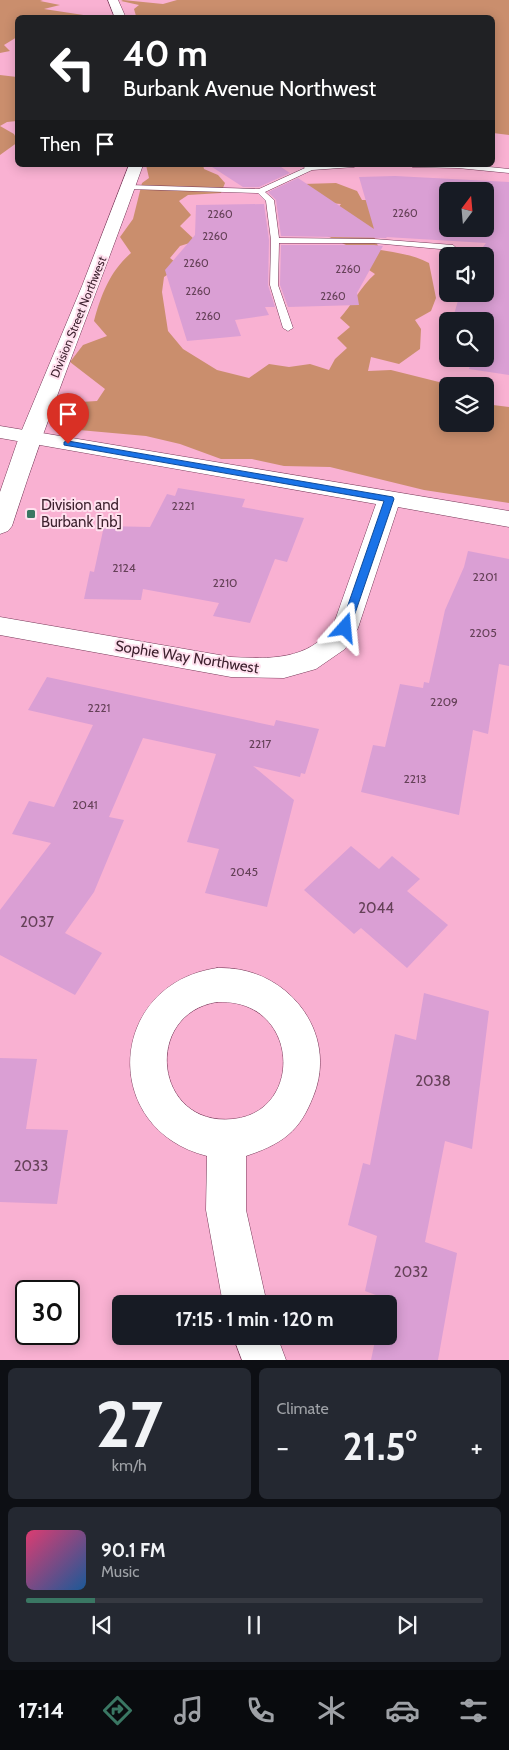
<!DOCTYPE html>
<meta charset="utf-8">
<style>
:root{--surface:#171b24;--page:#242831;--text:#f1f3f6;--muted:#9ea1a6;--line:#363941;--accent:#3a7763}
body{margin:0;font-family:Cabin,sans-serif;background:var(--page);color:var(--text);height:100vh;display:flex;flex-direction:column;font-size:19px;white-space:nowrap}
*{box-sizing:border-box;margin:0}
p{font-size:16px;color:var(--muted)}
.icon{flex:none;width:28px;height:28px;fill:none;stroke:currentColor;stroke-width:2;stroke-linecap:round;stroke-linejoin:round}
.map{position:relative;height:1360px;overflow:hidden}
.sheet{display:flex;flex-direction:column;gap:8px;padding:8px;background:#0d0f14;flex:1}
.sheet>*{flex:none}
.hud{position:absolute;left:15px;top:15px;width:480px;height:152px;border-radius:8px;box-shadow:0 2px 12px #0003;background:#202124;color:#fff;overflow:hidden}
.needle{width:32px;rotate:16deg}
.buttons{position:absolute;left:439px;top:182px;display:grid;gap:10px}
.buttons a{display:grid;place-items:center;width:55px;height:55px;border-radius:8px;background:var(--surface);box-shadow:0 2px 12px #0003;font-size:25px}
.speed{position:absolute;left:15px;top:1280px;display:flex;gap:10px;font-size:25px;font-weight:700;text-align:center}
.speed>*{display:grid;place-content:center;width:65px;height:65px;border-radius:50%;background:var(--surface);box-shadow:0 2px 12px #0003;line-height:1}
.speed .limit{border:2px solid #111;border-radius:8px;background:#fff;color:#111}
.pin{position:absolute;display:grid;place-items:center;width:42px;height:42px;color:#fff;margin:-51px -21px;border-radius:50% 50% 50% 0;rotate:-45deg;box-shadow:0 0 5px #0007}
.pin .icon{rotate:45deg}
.me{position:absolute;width:55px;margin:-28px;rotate:18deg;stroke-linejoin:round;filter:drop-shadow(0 0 4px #0008)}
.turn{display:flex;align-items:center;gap:18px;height:105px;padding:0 25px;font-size:22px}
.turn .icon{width:65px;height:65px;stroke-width:2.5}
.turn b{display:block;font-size:35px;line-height:42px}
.then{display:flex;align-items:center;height:48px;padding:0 25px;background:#0003;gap:10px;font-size:19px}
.big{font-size:38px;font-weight:800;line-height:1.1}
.sheet .tile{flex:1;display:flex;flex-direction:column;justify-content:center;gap:8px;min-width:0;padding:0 18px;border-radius:8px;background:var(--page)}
.sheet .dial{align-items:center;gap:0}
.dial b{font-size:65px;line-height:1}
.song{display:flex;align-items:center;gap:15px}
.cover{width:60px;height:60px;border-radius:8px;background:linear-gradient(135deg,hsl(340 70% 55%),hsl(210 70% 35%))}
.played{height:5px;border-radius:2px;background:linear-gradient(90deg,var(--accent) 15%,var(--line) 15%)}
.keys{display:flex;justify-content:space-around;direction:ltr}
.heat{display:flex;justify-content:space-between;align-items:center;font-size:28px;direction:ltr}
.sheet .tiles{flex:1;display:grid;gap:8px;grid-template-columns:1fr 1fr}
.tile:last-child{grid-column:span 2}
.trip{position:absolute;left:112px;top:1295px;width:285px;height:50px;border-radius:8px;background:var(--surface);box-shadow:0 2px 12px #0003;font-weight:800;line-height:50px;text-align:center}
.tab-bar{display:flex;height:80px;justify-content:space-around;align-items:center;background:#090b0e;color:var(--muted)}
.tab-bar .icon{width:35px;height:35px}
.tab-bar .current{color:var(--accent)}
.tab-bar b{font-size:22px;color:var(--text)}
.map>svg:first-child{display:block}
</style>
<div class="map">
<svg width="509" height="1360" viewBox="0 0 509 1360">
<rect width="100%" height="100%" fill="#f9b1d2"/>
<path fill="#ca8e6d" d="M0 0H43L40 1 60 5 44 9 90 16 18 18 17 37 4 45 10 51 0 53Z
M123 0 163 4 177 0H509V135L493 133 492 18 148 17 136 16 134 9 139 5 121 1Z
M0 75 17 77V121L7 122 0 126 14 134 18 142 0 155Z
M146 165H203L204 169 218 175 225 183 221 193 188 195 179 201 191 215 180 226 196 241 180 246 170 258 180 266 164 277 162 292 168 331 183 349 217 370 249 378 269 364 289 367 310 364 329 370 335 359 347 348 337 338 350 327 340 318C353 304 360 287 375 274L357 262 322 247 346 245 319 232 341 204 318 202 303 184 336 183 357 191 362 200H376L387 204 373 234 378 246H362C385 252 408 252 429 263L436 298 431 311 415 320 421 329 420 349 399 364 371 357 368 371 391 370 439 382 447 392 448 424H485V404L509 407V503L424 490 330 467 284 466 252 459H221L180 444 146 436 79 430 66 419 80 402 97 401 105 389 70 362 83 345 107 336 94 321C101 295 110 271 131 253L120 237 133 219 142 183 149 178Z"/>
<path fill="#da9fd4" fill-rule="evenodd" d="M209 165H278L290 173 259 187H243Z
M395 176 509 182V375L469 369 471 362 441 358 448 337V359H485V321H452L460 294H485V256H476L486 243 386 237 387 238 281 236 276 200 268 192 298 178 374 229 359 177ZM448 191H485V229H448Z
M264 204 269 240 268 285 275 307H265L269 315 235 320 241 336 187 341 165 270 195 235 196 205Z
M281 245H374L383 246 357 293 359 305 288 307 280 285Z
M178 488 245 499 242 507 304 518 287 562 275 559 250 623 213 616 219 603 143 589 141 600 84 599 90 571 94 572 104 526 150 527 167 494 175 496Z
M468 551 509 559V666L499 664 488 734 473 730 459 815 361 792 373 745 385 747 400 684 423 688 424 682 429 683 445 610 464 567Z
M47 677 274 726 276 720 319 729 305 774 301 773 300 777 253 766 294 800 267 907 205 893 219 849 187 842 216 754 143 738 109 817 124 820 94 892 65 933 102 953 75 995 0 955V910L51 843 12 834 29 801 54 807 93 725 28 710Z
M351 846 379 869 392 856 420 879 407 891 448 925 407 968 361 928 354 934 304 890Z
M424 993 489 1011 472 1149 445 1141 425 1242 457 1253 438 1360H371L376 1336H389V1304H383L384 1298 365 1291 377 1236 348 1225 363 1163 370 1165 395 1034 416 1040Z
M0 1058 37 1059 26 1129 68 1130 57 1204 0 1202Z"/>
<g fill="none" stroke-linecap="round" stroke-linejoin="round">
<g stroke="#773a59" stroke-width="1">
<path id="service" d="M301 165H358L354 167 312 170 265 192 274 200 279 238 374 239 453 245 465 256H456L451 250 374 243H279L278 285 293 328 288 331 283 328 270 285 271 240 266 201 258 193 129 189 125 187 129 185 259 189 305 168Z
M409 165H470L509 169V173L458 168 413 167Z
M448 290V294H452L449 298H443L442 296Z"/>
</g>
<g stroke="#773a59" stroke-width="1">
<path id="minor" d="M0 426 509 511V527L398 507 358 628 345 649 316 669 284 678 231 677 0 635V617L231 657C268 659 309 661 333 626L376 504 0 438Z
M217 968C286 965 340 1032 313 1097 307 1112 300 1125 288 1135 276 1145 261 1151 246 1156V1210L267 1304H223L206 1210 207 1156C99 1129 107 984 217 968ZM217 1002C300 998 305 1112 233 1119 154 1127 142 1014 217 1002Z
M233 1336H277L286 1360H242Z"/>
</g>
<g stroke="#773a59" stroke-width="1">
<path id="tertiary" d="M108 0H118L126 18H115Z
M129 165H143C100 286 51 404 12 526L8 531 0 534V492L19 437 82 286Z"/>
</g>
<use href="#service" fill="#fff" fill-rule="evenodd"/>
<use href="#minor" fill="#fff" fill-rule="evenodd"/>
<use href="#tertiary" fill="#fff" fill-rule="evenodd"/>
</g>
<path fill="#1a73e8" stroke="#114b97" d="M68 441 393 497 394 499 349 631H342L340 628 384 501 64 445V442Z"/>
<rect fill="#3a7763" stroke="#ffe0ee" stroke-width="2" x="26" y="509" width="10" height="10" rx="2.5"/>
<g text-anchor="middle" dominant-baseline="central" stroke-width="4" stroke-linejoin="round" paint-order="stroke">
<g font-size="11" fill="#654158">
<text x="405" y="213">2260</text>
<text x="220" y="214">2260</text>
<text x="215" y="236">2260</text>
<text x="196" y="263">2260</text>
<text x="348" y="269">2260</text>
<text x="198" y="291">2260</text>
<text x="333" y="296">2260</text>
<text x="208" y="316">2260</text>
</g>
<g font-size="12" fill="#3e222f" stroke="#ffe0ee">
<text transform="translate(78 317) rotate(-68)">Division Street Northwest</text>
</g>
<g font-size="12" fill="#654158">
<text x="183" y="505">2221</text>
<text x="124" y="567">2124</text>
<text x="485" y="576">2201</text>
<text x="225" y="582">2210</text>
<text x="483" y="632">2205</text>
<text x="444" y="701">2209</text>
<text x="99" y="707">2221</text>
<text x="260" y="743">2217</text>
<text x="415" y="778">2213</text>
<text x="85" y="804">2041</text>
<text x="244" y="871">2045</text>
</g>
<g font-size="15" fill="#3e222f" stroke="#ffe0ee" text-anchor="start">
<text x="41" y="505">Division and<tspan x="41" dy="17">Burbank [nb]</tspan></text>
</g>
<g font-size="15" fill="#3e222f" stroke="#ffe0ee">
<text transform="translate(187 657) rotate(9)">Sophie Way Northwest</text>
</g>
<g font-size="15" fill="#654158">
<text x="376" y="908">2044</text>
<text x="37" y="922">2037</text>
<text x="433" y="1081">2038</text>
<text x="31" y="1166">2033</text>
<text x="411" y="1272">2032</text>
</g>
</g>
</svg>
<div class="buttons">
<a><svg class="needle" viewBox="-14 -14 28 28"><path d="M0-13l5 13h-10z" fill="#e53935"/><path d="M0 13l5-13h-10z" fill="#9ea1a6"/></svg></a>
<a><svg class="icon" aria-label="sound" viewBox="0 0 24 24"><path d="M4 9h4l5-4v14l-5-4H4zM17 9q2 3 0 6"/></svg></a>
<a><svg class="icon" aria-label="search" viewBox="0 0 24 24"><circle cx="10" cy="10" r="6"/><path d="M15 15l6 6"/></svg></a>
<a><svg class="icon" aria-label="layers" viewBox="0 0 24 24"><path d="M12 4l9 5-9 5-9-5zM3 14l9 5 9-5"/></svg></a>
</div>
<div class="speed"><div class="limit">30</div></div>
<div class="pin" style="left:68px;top:444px;background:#d93025"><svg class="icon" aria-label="arrive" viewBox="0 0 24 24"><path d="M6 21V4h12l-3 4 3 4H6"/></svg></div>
<svg class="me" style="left:345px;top:628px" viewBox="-20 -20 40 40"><path d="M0-17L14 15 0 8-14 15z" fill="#1a73e8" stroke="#fff" stroke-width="4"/></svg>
<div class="trip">17:15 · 1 min · 120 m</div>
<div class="hud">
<div class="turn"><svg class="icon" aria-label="left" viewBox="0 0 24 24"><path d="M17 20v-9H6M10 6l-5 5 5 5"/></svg><div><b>40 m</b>Burbank Avenue Northwest</div></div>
<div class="then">Then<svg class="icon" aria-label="arrive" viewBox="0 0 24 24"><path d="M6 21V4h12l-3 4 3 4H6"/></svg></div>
</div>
</div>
<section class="sheet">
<div class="tiles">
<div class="tile dial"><b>27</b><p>km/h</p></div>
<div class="tile"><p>Climate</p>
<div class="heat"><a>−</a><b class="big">21.5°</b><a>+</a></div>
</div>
<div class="tile">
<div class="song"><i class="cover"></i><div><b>90.1 FM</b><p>Music</p></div></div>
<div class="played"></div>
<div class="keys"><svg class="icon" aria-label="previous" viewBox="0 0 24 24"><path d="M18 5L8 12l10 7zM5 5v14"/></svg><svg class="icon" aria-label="pause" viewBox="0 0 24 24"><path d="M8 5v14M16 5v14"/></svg><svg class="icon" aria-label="next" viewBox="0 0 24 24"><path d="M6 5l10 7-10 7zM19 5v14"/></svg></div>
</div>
</div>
</section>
<nav class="tab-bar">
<b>17:14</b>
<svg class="icon current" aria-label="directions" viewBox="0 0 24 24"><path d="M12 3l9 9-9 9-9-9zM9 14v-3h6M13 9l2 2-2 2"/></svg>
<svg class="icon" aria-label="music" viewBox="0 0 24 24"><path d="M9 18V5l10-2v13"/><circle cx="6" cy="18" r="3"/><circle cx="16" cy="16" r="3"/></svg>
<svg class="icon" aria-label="phone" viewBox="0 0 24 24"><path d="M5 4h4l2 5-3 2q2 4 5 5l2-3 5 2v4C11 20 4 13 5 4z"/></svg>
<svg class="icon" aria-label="climate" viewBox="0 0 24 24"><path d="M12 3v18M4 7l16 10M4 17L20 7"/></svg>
<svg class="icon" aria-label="car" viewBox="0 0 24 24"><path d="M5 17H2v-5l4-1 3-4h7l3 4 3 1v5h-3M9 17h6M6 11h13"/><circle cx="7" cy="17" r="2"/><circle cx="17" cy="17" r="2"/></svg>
<svg class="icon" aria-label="filters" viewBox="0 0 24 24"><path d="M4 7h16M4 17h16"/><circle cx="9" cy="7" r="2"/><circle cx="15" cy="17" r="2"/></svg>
</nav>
